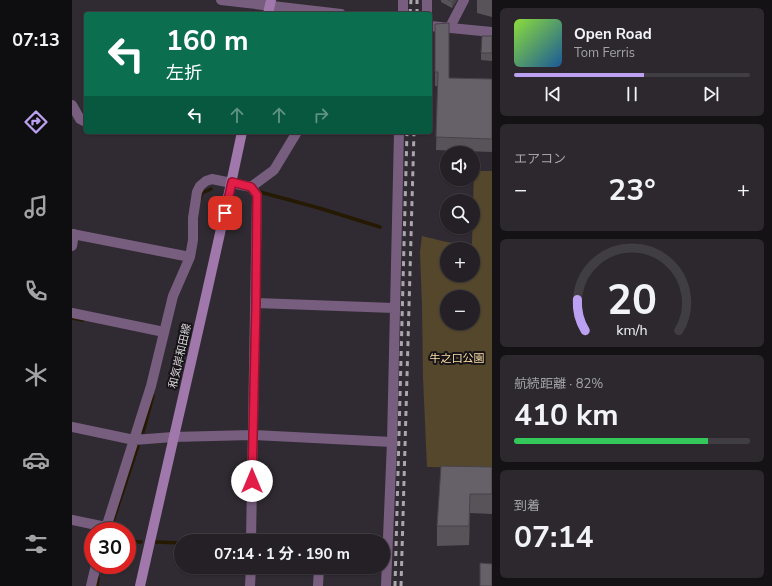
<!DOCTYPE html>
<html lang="ja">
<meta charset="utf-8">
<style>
:root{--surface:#242026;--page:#2c282e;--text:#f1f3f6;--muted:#a3a3a7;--line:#413e43;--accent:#bca0f2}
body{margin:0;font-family:"Nunito Sans","Noto Sans JP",sans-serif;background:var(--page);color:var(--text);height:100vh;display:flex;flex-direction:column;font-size:15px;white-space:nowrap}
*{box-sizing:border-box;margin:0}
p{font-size:13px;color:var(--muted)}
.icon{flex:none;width:22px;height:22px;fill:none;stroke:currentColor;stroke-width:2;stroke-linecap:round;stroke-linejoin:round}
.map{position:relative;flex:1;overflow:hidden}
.details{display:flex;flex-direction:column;gap:8px;padding:8px;background:#141215;width:280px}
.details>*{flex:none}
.guide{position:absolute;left:12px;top:12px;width:348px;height:122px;border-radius:4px;box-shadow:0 1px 3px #0004,0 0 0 1px var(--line);background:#0b6e4f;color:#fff;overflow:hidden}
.buttons{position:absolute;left:368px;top:146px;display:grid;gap:8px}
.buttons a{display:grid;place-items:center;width:40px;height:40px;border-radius:50%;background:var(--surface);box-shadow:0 1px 3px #0004,0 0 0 1px var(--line);font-size:20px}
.speed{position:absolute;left:12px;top:522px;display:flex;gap:8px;font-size:20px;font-weight:700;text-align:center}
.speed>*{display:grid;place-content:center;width:52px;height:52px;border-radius:50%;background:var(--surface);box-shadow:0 1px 3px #0004,0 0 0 1px var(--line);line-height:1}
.speed .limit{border:6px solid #d22;background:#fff;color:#111}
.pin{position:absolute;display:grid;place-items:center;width:34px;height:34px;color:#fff;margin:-17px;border-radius:8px;box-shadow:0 2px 6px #0006}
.me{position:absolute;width:44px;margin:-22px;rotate:0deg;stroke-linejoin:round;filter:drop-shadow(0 0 3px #0008)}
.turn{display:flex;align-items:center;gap:14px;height:84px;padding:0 16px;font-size:18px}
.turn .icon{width:52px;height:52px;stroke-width:2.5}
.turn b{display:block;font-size:28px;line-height:34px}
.lanes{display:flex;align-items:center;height:38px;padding:0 16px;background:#0003;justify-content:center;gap:20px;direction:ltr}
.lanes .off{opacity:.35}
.big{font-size:30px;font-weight:700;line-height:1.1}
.details .card{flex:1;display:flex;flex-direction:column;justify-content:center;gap:6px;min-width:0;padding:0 14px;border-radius:6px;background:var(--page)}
.details .dial{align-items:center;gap:0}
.dial svg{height:104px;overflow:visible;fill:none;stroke:var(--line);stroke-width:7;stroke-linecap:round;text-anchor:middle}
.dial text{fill:var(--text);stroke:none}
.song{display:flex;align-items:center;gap:12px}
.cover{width:48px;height:48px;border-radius:6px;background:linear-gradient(135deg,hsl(90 70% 55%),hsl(210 70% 35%))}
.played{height:4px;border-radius:2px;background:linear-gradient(90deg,var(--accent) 55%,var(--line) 55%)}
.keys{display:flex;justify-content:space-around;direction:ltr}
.heat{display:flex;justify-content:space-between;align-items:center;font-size:22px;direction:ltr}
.charge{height:6px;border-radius:3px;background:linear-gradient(90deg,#34c759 82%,var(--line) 0)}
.trip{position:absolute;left:102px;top:534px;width:216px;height:40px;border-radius:20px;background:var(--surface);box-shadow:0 1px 3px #0004,0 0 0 1px var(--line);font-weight:700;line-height:40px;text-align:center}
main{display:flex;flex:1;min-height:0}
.tabs{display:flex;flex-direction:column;width:72px;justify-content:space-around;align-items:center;background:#0e0d0f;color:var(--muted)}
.tabs .icon{width:28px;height:28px}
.tabs .on{color:var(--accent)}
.tabs b{font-size:18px;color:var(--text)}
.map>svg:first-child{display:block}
</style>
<main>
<nav class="tabs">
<b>07:13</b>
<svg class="icon on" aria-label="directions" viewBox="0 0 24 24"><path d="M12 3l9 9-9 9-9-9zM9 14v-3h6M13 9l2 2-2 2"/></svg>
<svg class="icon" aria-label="music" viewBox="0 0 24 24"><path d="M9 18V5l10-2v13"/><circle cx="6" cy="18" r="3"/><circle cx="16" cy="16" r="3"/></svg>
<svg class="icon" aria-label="phone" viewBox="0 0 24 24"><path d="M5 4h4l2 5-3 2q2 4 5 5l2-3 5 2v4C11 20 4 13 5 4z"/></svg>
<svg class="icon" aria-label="climate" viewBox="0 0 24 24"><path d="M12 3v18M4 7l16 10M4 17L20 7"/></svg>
<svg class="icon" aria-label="car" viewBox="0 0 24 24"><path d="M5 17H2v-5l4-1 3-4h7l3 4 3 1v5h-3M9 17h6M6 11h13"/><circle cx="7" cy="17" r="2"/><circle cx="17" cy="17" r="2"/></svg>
<svg class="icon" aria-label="filters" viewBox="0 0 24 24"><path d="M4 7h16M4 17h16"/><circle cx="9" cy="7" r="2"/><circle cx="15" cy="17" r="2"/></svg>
</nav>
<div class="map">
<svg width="420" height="586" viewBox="0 0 420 586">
<rect width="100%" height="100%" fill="#302b32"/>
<path fill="#55472c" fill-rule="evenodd" d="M402 171H420V468L355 467 351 378 350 305 348 252 350 236C367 240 383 245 400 244ZM375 249H401V275H375ZM375 297H401V323H375Z"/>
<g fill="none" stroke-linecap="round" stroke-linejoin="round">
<path stroke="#251902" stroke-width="3.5" d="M188 192 247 208 308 227
M128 199 130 193 139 189
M0 318 11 320
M71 432 81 396
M38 530 66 446
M55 541 69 542
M84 542 109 543
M25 586 26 578"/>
<path stroke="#775e7f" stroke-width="10" d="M149 0 269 14
M331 14V0
M355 14V0
M358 26 420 32
M378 27 392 0
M0 105 8 119 14 122
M179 187 185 195C184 311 180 426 179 541
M0 234 118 257
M0 246 2 234
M184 303 322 308
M0 313 92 332
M0 427 62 440 101 437 180 435 320 442
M0 520 34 527
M33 531 79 386 101 296 118 257 121 240V218L125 192 128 186 134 181 140 179 179 187 202 170 225 132
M19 586 24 565
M178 586 179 567
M246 586 247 567
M314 586 320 442 327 132"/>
<path stroke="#a078ac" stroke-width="10" d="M196 14 199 0
M68 586C102 434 138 284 170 132"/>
<path stroke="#aba6ac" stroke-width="3" stroke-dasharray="5 5" stroke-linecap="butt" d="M338 14 339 0
M345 14V0
M323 586 335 132
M329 586 342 132"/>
</g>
<path fill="#585359" d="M369 0H385L380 8 369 2Z
M405 0H420V17L405 13Z
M363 24 377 78 420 79V152L364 150 366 86H363Z
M420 36V61L409 60V53Z
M420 467V514L398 513 397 545 365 546V526Z"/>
<path fill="#474349" d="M382 0H385L380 8V2Z
M398 494V513L397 545V526Z"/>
<path fill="#666068" stroke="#474349" d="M376 0H382L380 2Z
M377 23V78L420 79V139L364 137 366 72H363V24Z
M410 36H420V53H409Z
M369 466 420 467V494H398L397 526H365Z
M408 563 420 564V586H408Z"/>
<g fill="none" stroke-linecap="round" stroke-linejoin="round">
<g stroke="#92132f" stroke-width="10">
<path id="route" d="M153 213 160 182 179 187 185 195 184 303 180 481"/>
</g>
<use href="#route" stroke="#e11d48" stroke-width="7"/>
</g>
<g text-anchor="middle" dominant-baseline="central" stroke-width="4" stroke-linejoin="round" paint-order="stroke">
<g font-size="11" fill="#dad6db" stroke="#171418">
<text transform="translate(108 356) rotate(-77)">和気岸和田線</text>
</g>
<g font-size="11" fill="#fbdea4" stroke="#171418">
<text x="385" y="358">牛之口公園</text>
</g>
</g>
</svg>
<div class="buttons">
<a><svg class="icon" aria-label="sound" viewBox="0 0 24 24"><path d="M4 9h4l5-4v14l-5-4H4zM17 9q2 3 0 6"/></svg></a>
<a><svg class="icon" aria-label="search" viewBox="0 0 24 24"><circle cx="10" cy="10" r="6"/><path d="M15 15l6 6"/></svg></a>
<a>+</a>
<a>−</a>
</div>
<div class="speed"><div class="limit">30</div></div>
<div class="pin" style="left:153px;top:213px;background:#d93025"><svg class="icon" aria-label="arrive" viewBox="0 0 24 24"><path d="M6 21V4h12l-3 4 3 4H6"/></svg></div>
<svg class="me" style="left:180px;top:481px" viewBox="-20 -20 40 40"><circle r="19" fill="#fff"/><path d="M0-13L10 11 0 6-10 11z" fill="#e11d48"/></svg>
<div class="trip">07:14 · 1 分 · 190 m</div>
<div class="guide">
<div class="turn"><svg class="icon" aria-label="left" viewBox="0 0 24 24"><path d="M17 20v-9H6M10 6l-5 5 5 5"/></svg><div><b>160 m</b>左折</div></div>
<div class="lanes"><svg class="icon" aria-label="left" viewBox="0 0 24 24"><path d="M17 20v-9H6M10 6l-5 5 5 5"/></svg><svg class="icon off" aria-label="ahead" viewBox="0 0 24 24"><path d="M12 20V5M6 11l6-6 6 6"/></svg><svg class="icon off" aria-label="ahead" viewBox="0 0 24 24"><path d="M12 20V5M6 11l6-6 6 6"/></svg><svg class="icon off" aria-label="right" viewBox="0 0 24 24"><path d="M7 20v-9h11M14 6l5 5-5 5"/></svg></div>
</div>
</div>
<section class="details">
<div class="card">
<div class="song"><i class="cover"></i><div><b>Open Road</b><p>Tom Ferris</p></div></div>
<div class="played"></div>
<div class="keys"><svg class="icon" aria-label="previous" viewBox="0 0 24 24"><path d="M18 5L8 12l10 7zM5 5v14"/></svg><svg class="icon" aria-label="pause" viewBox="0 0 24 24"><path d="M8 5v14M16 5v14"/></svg><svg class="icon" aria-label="next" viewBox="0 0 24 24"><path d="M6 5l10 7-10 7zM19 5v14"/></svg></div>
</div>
<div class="card"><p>エアコン</p>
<div class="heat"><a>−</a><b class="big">23°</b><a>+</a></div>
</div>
<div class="card dial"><svg viewBox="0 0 100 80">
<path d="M14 69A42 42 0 1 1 86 69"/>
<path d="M14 69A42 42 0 0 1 8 45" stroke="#bca0f2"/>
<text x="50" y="56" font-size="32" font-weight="700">20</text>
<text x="50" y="72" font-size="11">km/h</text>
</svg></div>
<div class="card"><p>航続距離 · 82%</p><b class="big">410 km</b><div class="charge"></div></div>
<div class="card"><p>到着</p><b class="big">07:14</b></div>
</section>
</main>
